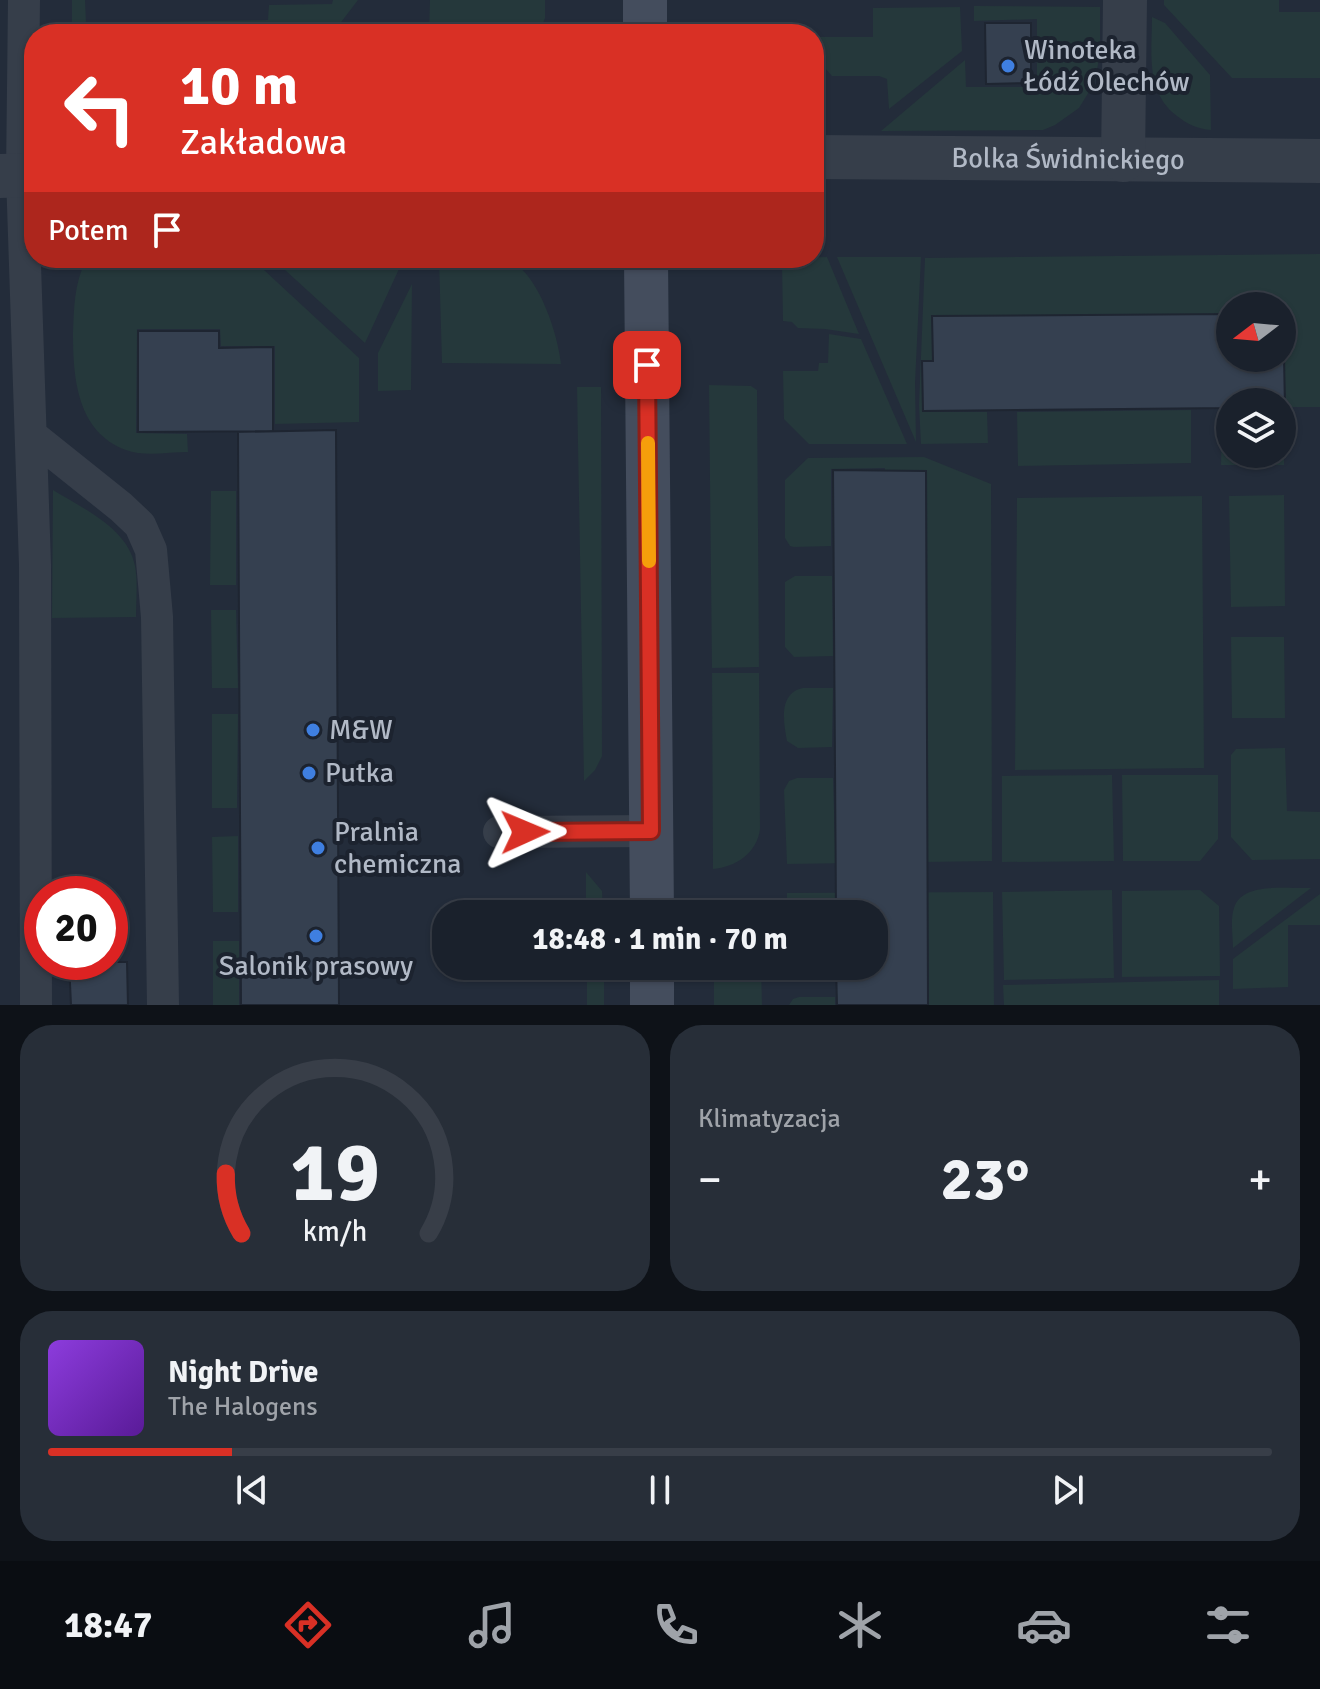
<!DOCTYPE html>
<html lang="pl">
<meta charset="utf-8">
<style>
:root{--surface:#1a212c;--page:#272e38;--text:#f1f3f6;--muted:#9fa3a9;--line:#383e48;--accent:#d93025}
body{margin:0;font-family:Signika,sans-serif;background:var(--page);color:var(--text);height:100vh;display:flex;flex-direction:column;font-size:30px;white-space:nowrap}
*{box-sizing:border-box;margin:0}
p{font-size:26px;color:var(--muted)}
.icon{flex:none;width:44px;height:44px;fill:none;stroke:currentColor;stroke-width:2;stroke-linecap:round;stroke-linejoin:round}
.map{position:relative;height:1005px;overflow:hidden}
.details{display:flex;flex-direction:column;gap:20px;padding:20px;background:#0e1218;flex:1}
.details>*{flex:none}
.top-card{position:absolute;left:24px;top:24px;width:800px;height:244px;border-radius:32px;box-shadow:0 2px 6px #0004,0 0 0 2px var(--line);background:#d93025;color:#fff;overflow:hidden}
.needle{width:52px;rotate:254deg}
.buttons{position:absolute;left:1216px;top:292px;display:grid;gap:16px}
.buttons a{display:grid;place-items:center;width:80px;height:80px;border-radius:50%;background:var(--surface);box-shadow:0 2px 6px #0004,0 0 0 2px var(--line);font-size:40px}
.speed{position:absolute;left:24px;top:876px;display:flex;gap:16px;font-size:40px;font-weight:700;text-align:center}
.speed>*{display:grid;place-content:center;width:104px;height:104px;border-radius:50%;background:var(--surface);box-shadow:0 2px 6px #0004,0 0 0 2px var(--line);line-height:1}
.speed .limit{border:12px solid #d22;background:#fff;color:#111}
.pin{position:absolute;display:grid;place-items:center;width:68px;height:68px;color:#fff;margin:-34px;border-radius:16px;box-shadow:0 4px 12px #0006}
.me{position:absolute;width:88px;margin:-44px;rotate:89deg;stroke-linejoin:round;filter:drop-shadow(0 0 6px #0008)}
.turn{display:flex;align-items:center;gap:28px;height:168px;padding:0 24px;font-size:36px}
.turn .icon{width:104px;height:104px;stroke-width:2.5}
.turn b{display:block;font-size:56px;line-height:68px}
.then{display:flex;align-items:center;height:76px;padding:0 24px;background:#0003;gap:16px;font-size:30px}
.big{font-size:60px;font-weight:700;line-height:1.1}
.details .card{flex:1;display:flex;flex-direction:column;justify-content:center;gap:12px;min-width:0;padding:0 28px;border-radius:32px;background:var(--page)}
.details .dial{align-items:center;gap:0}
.dial svg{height:208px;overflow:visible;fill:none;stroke:var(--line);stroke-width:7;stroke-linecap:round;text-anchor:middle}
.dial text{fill:var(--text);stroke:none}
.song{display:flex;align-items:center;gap:24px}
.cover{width:96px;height:96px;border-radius:12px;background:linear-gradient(135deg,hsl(270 70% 55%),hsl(270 70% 35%))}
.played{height:8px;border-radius:4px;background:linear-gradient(90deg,var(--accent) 15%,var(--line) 15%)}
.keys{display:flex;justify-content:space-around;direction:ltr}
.heat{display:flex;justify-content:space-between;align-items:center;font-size:44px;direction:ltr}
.details .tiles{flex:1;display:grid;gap:20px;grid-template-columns:1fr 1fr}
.card:last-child{grid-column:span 2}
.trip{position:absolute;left:432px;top:900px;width:456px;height:80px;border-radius:32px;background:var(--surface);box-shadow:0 2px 6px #0004,0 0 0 2px var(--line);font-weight:700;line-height:80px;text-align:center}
.menu{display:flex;height:128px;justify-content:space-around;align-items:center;background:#0a0d12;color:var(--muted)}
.menu .icon{width:56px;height:56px}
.menu .active{color:var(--accent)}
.menu b{font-size:36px;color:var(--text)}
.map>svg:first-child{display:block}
</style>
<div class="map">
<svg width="1320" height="1005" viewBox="0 0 1320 1005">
<rect width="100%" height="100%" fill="#232c3a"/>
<path fill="#25383b" d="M72 0H85L86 23 268 20 269 5 332 4 333 0H358L332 34H72Z
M430 0H545V18L539 34H429Z
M1164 0H1279V12H1320V78H1232L1164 5Z
M974 6 1100 7V52L1095 82 1079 108 1055 125 1043 130 881 131 965 60 966 87H1037V19L974 21Z
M960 7 962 51 889 109 887 79 879 76H832L815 57 816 37H873V8Z
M1152 17 1165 23 1210 75 1211 130C1198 129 1187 124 1177 116 1145 92 1152 52 1152 17Z
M1320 254V407H1286L1282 306H1230V314L932 316V361H922V412H987L988 443 921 444 919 405 925 258Z
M827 257 859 334 825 329 798 328 792 322 783 321 782 265 788 258Z
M837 257H921L915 383 916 442Z
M332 258H404L365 343 273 259Z
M439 258C458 258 499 254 514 263 540 279 558 335 561 364L442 363Z
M252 259 359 358V422L275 424V346H221L220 329H137L136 433 187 434 188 452C169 452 144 457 126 450 77 432 73 378 73 333 74 308 74 284 86 260Z
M412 284 411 390 378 391V353Z
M829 334 861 339 907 444H809L784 419 783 371H818L819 363H828Z
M709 385 751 386 757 390 759 667 712 668Z
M577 387H601L602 756 595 770 584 781Z
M1222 409H1230V454H1282V409H1284V465H1221Z
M1191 410V463L1018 466 1017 412Z
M924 457 991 484 992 861 787 864 784 790 789 781 797 778H833L835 843H888V834L928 833 927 478H885V468L831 469V546L794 547 790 546 785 538V480L808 458Z
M53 490C82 508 128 528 135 566 138 582 136 600 136 617L52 618Z
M211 491H236V585H210Z
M1284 495 1285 606 1231 607 1229 496Z
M1202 496 1204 768 1015 770 1017 498Z
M795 576H832L833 656 794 657 785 647V582Z
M211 610H236L238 688H212Z
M1231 637H1284L1285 718H1232Z
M712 673H759L760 829C757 853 736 867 713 869Z
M803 688H833L832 747 798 748 787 741C783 720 779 693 803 688Z
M212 714H238L237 808H212Z
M1285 748 1287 811 1320 812V859L1252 860 1231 837V755L1236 749Z
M1112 775 1114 861 1002 862V776Z
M1218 775V839L1200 861H1123L1122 775Z
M238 836V912H213L212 837Z
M586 872 602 891 603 914H586Z
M1311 888 1233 948C1233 936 1230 920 1234 908 1242 881 1289 889 1311 888Z
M1112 890 1114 978 1004 980 1002 892Z
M1200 890 1219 906 1220 976 1122 977V891Z
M993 892 994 1005H929L928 910 880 900 835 901V914H787V893Z
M1320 894V925H1288V987L1233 989V959Z
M713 900 725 902 746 914H713Z
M213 941H239V1005H213Z
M587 966H604V1005H587Z
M714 966H761L762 1005H714Z
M1219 980V1005H1004L1003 985Z
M799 997H835V1005H789L793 999Z"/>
<path fill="#354050" stroke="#1e2531" stroke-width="2" d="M985 23H1031V83L986 84Z
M1230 314V358L1284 357 1285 408H1282V402H1230V408L923 411 922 361H933L932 316Z
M138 331H219V348L273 347V431L138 432Z
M336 430 339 1005H241L238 432Z
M833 470 926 471 928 1005H837L836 966H874V914H836Z
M69 962H127L128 1005H71Z"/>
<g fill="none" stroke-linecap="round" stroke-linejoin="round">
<path stroke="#363e4a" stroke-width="32" d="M24 0 22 175 35 565 36 1005
M31 435 121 507 140 525 151 550 157 617 163 1005
M499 832 651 831"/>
<g stroke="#363e4a" stroke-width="44">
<path id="s1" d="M814 157 1320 161"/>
<path d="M1123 160 1125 0"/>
<path d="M0 176 34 175"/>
</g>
<path stroke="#444d5d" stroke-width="44" d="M645 0V34
M646 258 652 914
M652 966V1005"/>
</g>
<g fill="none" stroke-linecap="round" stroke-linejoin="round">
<g stroke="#8d1f18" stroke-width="20">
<path id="route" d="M525 832 651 831 647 365"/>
</g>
<use href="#route" stroke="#d93025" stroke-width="14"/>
<path stroke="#f59e0b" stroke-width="14" d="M648 443 649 561"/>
</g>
<g fill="#3f7fe0" stroke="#1c232f" stroke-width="3">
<circle cx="1008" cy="66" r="8"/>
<circle cx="313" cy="730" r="8"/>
<circle cx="309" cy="773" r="8"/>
<circle cx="318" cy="848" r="8"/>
<circle cx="316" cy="936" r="8"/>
</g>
<g text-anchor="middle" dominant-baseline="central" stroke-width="8" stroke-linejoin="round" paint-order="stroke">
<g font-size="28" fill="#b1b9c6" stroke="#1c232f" text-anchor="start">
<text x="1024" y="50">Winoteka<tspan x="1024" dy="32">Łódź Olechów</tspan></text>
<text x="329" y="730">M&amp;W</text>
<text x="325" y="773">Putka</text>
<text x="334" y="832">Pralnia<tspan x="334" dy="32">chemiczna</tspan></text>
<text x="316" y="966" text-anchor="middle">Salonik prasowy</text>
</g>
<g font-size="28" fill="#b1b9c6" stroke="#1c232f">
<text stroke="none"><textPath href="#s1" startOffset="254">Bolka Świdnickiego</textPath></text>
</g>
</g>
</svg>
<div class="buttons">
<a><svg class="needle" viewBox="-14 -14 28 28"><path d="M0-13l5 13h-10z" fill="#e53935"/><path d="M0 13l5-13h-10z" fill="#9fa3a9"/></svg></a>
<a><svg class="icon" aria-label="layers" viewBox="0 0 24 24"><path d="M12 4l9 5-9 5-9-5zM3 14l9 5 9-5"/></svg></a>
</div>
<div class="speed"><div class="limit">20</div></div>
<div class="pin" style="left:647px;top:365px;background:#d93025"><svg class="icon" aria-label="arrive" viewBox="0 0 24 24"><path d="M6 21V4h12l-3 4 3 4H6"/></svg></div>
<svg class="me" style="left:525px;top:832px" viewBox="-20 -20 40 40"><path d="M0-17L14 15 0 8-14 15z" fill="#d93025" stroke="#fff" stroke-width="4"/></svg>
<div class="trip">18:48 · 1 min · 70 m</div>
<div class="top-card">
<div class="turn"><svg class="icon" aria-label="left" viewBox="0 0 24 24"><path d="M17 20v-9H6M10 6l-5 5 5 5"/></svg><div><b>10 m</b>Zakładowa</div></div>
<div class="then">Potem<svg class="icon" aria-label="arrive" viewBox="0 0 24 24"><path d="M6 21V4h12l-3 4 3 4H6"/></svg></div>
</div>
</div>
<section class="details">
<div class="tiles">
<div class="card dial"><svg viewBox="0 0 100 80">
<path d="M14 69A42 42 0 1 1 86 69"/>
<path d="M14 69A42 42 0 0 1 8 46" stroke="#d93025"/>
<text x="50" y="56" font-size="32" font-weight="700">19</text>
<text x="50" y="72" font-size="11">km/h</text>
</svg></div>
<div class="card"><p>Klimatyzacja</p>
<div class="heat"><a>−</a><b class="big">23°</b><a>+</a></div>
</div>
<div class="card">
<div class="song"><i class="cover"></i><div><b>Night Drive</b><p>The Halogens</p></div></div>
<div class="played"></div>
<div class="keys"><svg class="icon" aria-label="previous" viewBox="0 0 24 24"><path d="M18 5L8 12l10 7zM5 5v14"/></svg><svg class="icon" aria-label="pause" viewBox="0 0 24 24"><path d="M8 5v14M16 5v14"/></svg><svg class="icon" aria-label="next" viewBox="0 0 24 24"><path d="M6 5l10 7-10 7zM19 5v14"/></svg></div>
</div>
</div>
</section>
<nav class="menu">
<b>18:47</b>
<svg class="icon active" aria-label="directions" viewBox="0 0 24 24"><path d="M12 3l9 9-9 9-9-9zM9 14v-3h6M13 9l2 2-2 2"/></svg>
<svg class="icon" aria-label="music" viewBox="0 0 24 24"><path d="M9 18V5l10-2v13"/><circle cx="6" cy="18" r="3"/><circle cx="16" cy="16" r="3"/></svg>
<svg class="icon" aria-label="phone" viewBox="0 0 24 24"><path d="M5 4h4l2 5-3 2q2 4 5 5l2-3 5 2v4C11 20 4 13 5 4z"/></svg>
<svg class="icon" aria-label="climate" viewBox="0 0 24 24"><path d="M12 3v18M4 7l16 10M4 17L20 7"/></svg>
<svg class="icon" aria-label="car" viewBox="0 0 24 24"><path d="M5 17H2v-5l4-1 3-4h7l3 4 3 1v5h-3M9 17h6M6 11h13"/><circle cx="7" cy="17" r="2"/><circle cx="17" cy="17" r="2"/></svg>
<svg class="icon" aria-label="filters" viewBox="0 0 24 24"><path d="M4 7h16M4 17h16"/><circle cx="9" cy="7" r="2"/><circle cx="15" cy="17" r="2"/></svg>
</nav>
